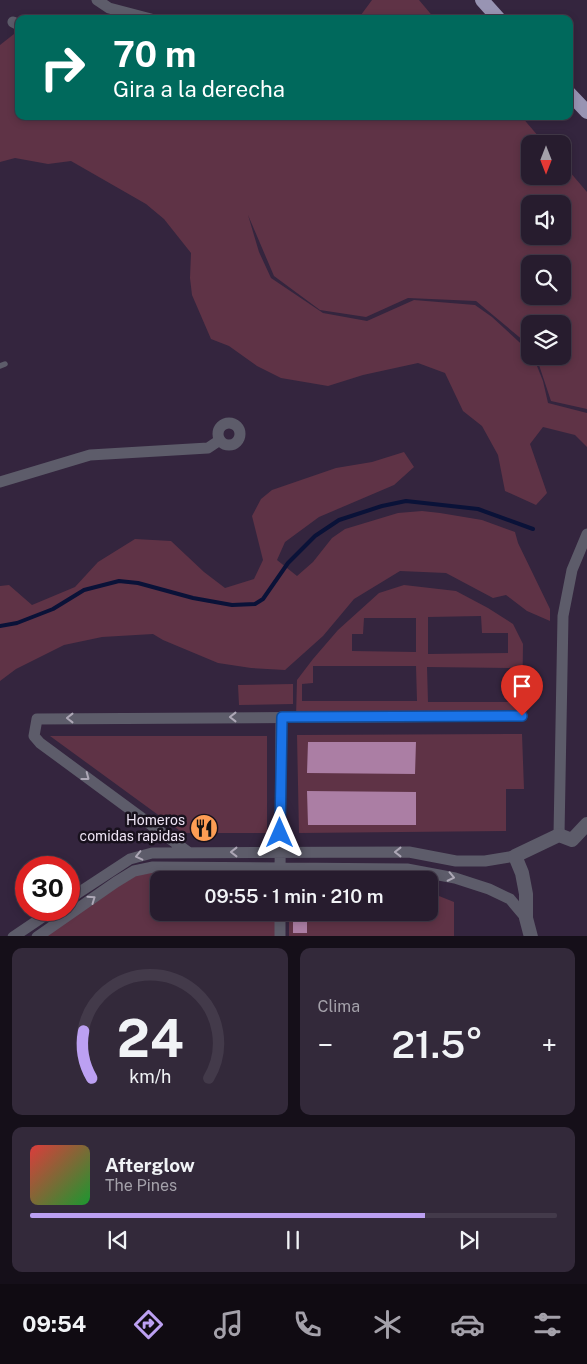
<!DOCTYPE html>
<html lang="es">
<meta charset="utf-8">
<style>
:root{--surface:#271c2e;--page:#33293a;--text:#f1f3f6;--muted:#a4a1aa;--line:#433a4a;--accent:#bca0f2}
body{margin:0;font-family:"Public Sans",sans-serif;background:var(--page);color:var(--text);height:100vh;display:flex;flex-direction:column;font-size:19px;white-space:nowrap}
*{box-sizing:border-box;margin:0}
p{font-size:16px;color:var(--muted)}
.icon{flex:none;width:28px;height:28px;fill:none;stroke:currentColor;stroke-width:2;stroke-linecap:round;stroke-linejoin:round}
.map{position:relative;height:936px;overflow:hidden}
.drawer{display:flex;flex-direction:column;gap:12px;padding:12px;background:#150f19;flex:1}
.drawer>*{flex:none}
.banner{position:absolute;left:15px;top:15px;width:558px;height:105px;border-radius:10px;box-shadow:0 2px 8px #0003,0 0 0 1px var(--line);background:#00695c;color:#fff;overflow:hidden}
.needle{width:32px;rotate:180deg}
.controls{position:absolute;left:521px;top:135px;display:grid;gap:10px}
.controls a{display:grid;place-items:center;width:50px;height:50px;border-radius:10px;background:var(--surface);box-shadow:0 2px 8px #0003,0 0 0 1px var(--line);font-size:25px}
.speed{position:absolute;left:15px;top:856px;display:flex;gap:10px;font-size:25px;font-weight:700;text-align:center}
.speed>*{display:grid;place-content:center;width:65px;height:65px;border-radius:50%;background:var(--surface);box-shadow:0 2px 8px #0003,0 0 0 1px var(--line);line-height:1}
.speed .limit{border:8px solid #d22;background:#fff;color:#111}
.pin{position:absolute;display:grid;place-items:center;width:42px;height:42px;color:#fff;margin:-51px -21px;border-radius:50% 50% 50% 0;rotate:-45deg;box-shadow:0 0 5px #0007}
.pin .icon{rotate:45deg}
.me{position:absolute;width:55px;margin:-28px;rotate:0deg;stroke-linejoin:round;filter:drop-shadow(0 0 4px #0008)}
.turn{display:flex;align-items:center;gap:18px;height:105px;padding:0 15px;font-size:22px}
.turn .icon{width:65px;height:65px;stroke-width:2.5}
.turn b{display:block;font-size:35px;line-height:42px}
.big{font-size:38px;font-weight:600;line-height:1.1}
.drawer .widget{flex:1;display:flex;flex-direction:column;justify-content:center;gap:8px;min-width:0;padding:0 18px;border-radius:10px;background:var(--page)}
.drawer .dial{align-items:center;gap:0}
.dial svg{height:130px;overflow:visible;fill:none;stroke:var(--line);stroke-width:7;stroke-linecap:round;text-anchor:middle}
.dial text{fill:var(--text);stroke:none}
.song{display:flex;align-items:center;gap:15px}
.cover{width:60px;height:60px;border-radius:8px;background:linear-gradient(135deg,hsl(0 70% 55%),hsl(130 70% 35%))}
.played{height:5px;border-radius:2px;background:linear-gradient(90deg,var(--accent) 75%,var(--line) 75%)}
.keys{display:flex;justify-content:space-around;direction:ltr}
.heat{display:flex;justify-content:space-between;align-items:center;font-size:28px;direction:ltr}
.drawer .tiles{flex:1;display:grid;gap:12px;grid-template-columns:1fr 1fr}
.widget:last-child{grid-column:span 2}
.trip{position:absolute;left:150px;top:871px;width:288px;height:50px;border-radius:10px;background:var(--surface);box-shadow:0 2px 8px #0003,0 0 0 1px var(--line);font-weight:600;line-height:50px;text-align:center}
.dock{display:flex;height:80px;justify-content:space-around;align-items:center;background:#100b12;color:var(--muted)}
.dock .icon{width:35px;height:35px}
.dock .on{color:var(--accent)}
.dock b{font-size:22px;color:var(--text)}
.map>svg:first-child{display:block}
</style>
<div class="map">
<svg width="587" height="937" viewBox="0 0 587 937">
<rect width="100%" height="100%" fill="#34253e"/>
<path fill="#5f3346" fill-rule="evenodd" d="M372 0H419L435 19H358Z
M14 34 19 37V116H521L545 144H530V176H562L563 164 587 192V409L551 401 536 356H562V324H530V346L476 301 408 298 366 317 320 310 274 276 248 215 259 252 271 278 323 313 367 321 414 300 475 305 492 317 530 352V356H533L543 381 548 403 587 413V447L575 435 543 427 530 444 547 493 536 505 505 491 498 455 482 426 463 411 445 373 418 363 363 375 328 386 281 378 257 366 229 346 211 339 192 295 190 278 191 253 164 219 146 204 71 161 48 164 15 158 0 162V45ZM530 204H562V236H530ZM530 264H562V296H530Z
M404 452 414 467 394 485 319 517 285 542 277 560 297 576 313 562 332 538 345 529 398 513 422 511 440 513 482 520 515 532 518 543 550 609V621L527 611 506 595 493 598 446 573 400 571 354 599 323 636 285 670 251 668 218 663 163 640 153 634 102 637 64 645 16 669 0 681V586L9 585 32 605 75 587 98 562 135 539 171 541 204 572 225 588 254 579 263 560 252 516 261 499 272 490 336 468 372 462Z
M404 585 456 591 488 608 513 624 523 644 522 716 296 717 297 680 313 659 338 630 379 593ZM481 616 482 633H508V653L428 654V617ZM364 618H416V652L352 651V634H363ZM313 666H416L417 701H302V684L313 683ZM427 667 520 668V702H428Z
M293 684V704L239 705 238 685Z
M522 734 524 789H506V831L299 833 297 735Z
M50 736H267V833H183Z
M280 868V880H159V912L280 913V936L37 937 134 871Z
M429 892 454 902V936H289V913L429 912Z"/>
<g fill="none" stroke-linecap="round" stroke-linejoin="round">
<path stroke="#0a1238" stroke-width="4" d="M0 626 17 623 53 609 84 590 119 581 138 583 193 598 232 605 255 604 263 599 288 563 315 536 339 520 382 506 406 501 478 509 533 529"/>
</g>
<path fill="#ab7ea4" d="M308 742H416L415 774 307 773Z
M307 791 416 792V825H308Z
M293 912H307V933H293Z"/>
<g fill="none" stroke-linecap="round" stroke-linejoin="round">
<path stroke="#5d5c6a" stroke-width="5.5" d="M0 366 5 364"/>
<path stroke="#5d5c6a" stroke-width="11" d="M97 0 109 8 151 19
M13 22 19 25
M218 434a11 11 0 1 1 22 0a11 11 0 1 1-22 0Z
M0 482 90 455 208 448 220 440
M559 835 563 616 572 570 587 534
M188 852 40 743 34 736 37 719 522 716
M280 880 281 717
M69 899 130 859 152 853 409 852 456 861H485L515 856
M280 912V937
M13 937 53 910
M37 937 116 882 134 871 153 867 407 869 455 878 489 889 510 899 526 918"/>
<path stroke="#5d5c6a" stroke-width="14" d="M531 937 526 918V894L522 873 515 856 559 835 572 840 587 824"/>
<path stroke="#9894b3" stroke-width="14" d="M482 0 499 19
M569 93 587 112"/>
</g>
<defs><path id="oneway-chevron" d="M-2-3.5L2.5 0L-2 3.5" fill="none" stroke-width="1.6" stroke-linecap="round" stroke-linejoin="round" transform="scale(1.25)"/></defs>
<g stroke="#ada7b6">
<use href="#oneway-chevron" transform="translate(233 717) rotate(180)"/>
<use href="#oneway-chevron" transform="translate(70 718) rotate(180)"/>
<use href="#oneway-chevron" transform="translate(86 777) rotate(37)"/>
<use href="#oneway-chevron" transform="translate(234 852) rotate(180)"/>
<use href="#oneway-chevron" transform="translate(398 852) rotate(180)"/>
<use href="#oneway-chevron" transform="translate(139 856) rotate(167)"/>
<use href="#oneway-chevron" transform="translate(451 877) rotate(12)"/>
<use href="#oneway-chevron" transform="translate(92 899) rotate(-35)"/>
</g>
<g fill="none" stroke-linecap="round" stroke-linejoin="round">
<g stroke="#114b97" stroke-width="12">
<path id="route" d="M280 833 282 717 522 716"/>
</g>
<use href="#route" stroke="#1a73e8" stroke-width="9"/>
</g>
<defs>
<g id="restaurant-disc" transform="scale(1.4375)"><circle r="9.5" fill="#fd9d54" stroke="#18111d"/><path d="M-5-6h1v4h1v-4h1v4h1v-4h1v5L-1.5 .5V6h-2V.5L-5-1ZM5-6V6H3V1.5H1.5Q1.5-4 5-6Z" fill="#111"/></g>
</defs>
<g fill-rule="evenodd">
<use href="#restaurant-disc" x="204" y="828"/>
</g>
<g text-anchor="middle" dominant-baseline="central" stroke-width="5" stroke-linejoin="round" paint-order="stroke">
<g font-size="14" fill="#eee4f5" stroke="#18111d" text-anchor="end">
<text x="185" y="820">Homeros<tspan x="185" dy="16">comidas rapidas</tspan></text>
</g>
</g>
</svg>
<div class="controls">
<a><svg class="needle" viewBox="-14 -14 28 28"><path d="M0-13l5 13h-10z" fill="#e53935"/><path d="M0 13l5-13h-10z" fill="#a4a1aa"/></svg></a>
<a><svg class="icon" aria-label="sound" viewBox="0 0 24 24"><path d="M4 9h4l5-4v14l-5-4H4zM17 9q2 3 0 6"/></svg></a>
<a><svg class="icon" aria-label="search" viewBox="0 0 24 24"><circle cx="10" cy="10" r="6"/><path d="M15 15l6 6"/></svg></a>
<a><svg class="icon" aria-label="layers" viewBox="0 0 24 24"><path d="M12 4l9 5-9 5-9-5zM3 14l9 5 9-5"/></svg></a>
</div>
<div class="speed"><div class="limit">30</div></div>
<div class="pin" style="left:522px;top:716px;background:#d93025"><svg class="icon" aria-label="arrive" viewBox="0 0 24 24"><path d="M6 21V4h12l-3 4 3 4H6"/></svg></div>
<svg class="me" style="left:280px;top:833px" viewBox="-20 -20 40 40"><path d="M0-17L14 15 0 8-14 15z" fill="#1a73e8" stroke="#fff" stroke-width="4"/></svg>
<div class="trip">09:55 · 1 min · 210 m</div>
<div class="banner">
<div class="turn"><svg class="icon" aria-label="right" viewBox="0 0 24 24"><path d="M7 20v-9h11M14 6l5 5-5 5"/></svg><div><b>70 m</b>Gira a la derecha</div></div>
</div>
</div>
<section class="drawer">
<div class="tiles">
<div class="widget dial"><svg viewBox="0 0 100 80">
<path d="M14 69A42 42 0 1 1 86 69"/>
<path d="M14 69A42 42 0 0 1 9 40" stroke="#bca0f2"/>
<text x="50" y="56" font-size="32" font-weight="700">24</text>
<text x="50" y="72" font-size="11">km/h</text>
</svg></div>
<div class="widget"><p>Clima</p>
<div class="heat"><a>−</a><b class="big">21.5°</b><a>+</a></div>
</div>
<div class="widget">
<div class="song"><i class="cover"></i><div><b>Afterglow</b><p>The Pines</p></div></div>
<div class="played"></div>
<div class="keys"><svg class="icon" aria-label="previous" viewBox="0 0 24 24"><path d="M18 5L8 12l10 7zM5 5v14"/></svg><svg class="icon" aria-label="pause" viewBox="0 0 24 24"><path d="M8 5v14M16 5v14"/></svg><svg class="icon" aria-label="next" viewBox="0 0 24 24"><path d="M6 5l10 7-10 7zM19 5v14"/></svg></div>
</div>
</div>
</section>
<nav class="dock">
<b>09:54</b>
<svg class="icon on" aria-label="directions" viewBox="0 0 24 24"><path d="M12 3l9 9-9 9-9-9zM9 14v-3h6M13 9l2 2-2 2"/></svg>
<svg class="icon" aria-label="music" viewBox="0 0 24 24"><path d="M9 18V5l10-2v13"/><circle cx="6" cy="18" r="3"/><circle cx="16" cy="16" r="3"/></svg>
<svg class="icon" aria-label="phone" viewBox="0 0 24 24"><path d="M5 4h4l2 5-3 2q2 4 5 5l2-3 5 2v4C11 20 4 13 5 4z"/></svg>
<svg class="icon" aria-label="climate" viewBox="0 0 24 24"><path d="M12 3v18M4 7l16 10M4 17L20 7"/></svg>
<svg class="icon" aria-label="car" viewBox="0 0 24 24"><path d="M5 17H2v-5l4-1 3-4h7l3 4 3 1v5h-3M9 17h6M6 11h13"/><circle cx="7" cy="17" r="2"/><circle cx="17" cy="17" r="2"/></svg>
<svg class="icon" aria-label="filters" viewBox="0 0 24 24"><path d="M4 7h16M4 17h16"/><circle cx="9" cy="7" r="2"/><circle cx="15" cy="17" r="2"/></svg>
</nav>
